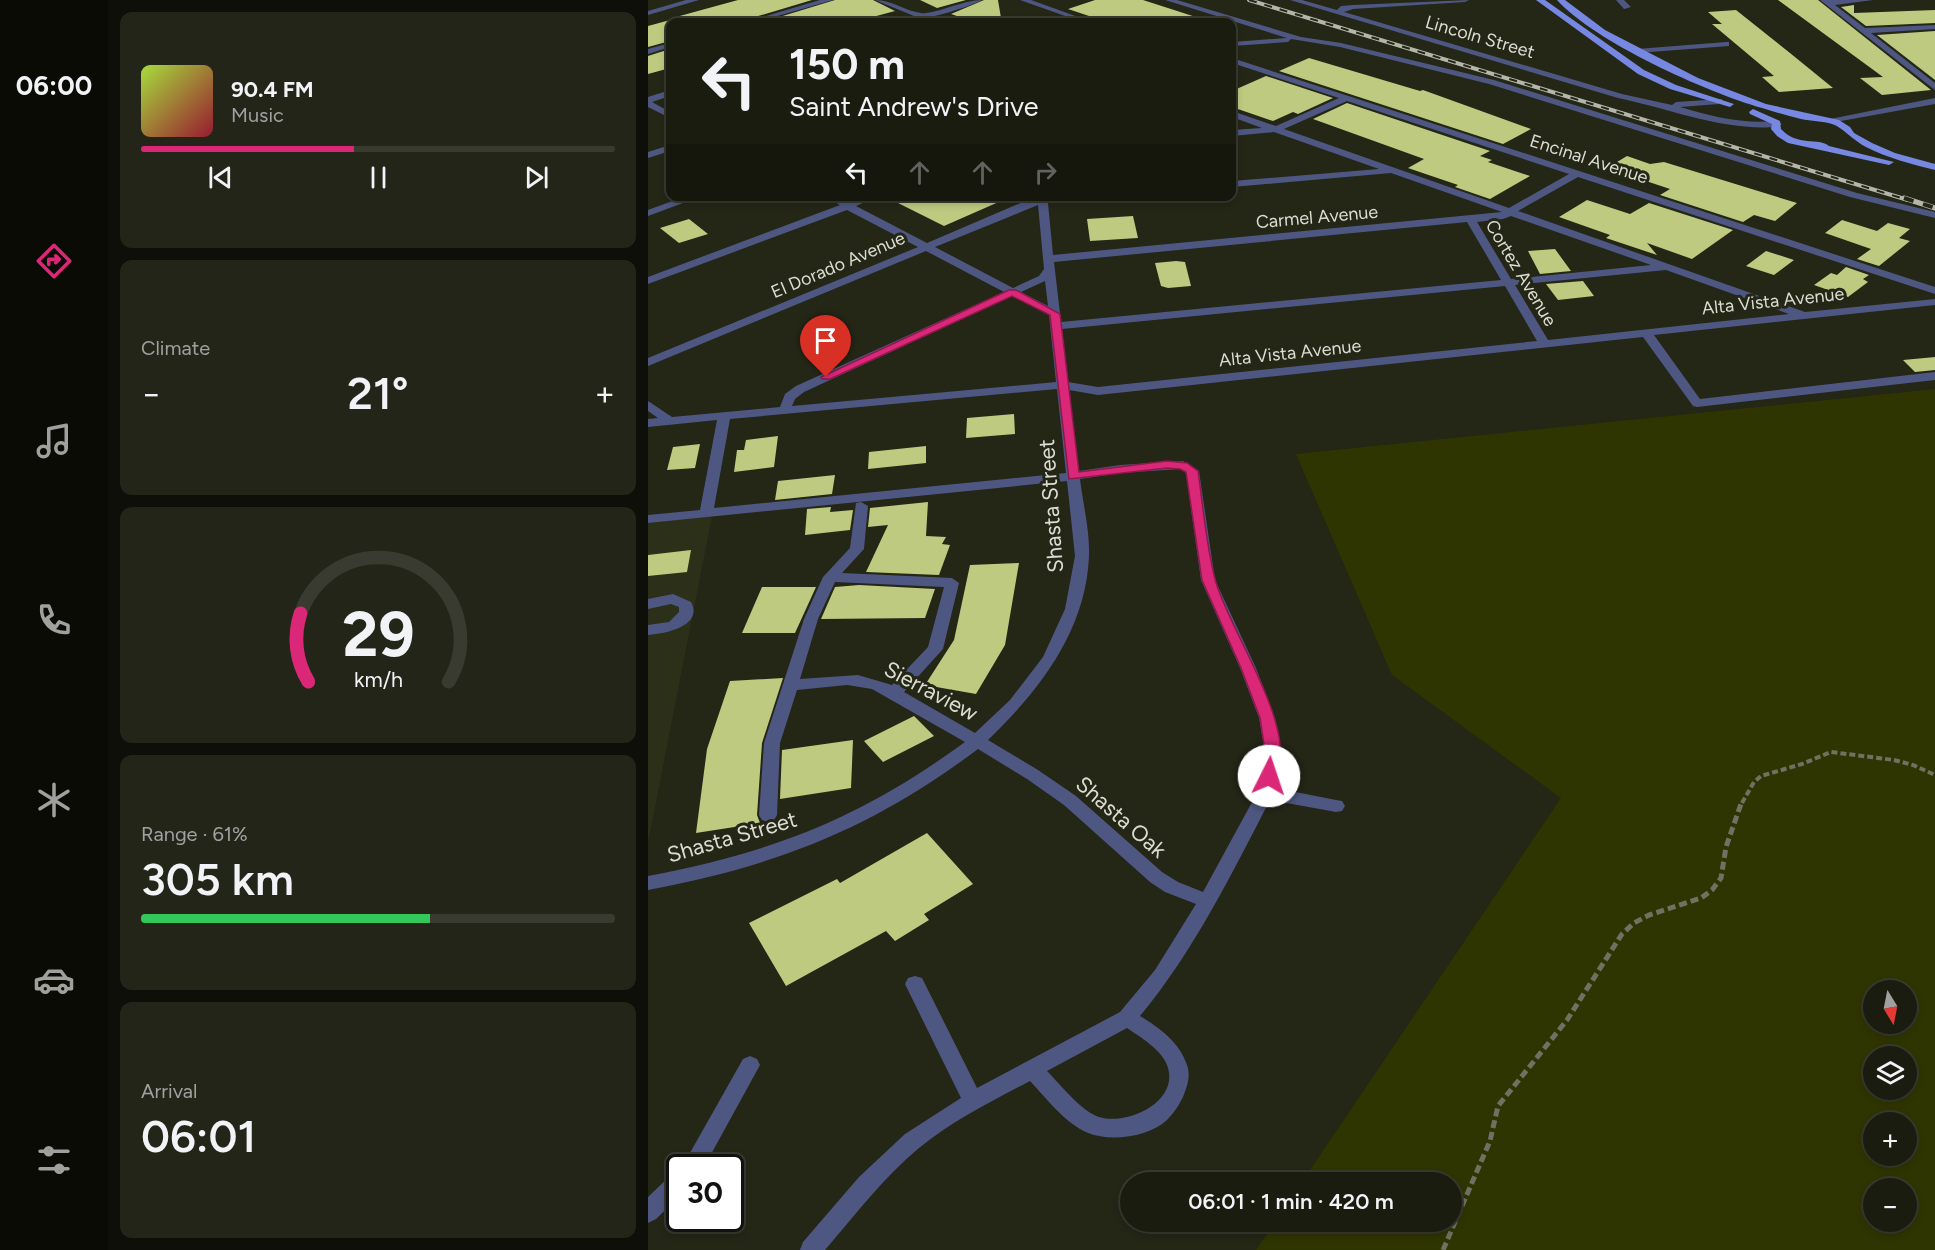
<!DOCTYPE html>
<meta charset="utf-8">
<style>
:root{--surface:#1b1c10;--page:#242519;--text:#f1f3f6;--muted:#a0a19f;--line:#393a30;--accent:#db2777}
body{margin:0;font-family:Figtree,sans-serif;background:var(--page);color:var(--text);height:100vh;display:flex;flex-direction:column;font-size:22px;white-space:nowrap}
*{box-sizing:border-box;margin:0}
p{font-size:20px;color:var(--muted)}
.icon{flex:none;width:33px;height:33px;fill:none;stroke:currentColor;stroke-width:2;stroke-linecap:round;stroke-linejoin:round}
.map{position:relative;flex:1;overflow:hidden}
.sheet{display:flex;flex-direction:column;gap:12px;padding:12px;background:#0f0f09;width:540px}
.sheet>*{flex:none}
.banner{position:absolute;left:18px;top:18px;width:570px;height:183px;border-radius:12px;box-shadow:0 3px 9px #0003,0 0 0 2px var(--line);background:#1b1c10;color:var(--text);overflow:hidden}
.needle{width:39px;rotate:170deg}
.controls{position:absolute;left:1215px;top:980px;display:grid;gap:12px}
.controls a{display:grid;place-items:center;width:54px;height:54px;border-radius:50%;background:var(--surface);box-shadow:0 3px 9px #0003,0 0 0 2px var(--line);font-size:30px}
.speed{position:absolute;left:18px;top:1154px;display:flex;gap:12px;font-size:30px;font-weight:700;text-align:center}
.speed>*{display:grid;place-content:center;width:78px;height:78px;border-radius:50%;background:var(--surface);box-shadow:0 3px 9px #0003,0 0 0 2px var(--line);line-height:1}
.speed .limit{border:3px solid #111;border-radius:9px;background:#fff;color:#111}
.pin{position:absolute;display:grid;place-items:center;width:51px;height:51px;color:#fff;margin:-62px -26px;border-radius:50% 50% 50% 0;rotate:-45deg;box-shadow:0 0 6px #0007}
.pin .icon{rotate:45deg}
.me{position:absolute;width:66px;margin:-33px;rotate:4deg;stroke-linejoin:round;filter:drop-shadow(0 0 4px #0008)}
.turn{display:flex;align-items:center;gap:21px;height:126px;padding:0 24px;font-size:27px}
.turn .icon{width:78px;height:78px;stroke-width:2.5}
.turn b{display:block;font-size:42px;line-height:51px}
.lanes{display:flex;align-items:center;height:57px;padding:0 24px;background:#0003;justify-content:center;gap:30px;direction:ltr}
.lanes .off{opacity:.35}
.big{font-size:45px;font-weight:600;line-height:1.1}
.sheet .card{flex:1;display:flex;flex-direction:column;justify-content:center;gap:9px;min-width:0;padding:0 21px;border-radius:12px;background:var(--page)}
.sheet .dial{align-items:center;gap:0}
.dial svg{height:156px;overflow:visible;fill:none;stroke:var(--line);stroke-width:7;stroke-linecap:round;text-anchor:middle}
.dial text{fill:var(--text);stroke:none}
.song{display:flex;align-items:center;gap:18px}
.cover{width:72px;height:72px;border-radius:9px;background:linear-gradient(135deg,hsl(80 70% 55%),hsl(350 70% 35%))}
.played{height:6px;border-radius:3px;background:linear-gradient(90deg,var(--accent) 45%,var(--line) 45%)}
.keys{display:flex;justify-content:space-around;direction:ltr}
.heat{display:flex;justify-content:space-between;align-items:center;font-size:33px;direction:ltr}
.charge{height:9px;border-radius:4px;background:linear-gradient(90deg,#34c759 61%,var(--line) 0)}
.trip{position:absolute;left:472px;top:1172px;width:342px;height:60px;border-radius:30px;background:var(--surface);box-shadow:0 3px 9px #0003,0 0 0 2px var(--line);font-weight:600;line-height:60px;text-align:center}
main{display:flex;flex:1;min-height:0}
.tabs{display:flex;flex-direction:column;width:108px;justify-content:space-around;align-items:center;background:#0b0b06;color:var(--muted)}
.tabs .icon{width:42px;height:42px}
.tabs .on{color:var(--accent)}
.tabs b{font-size:27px;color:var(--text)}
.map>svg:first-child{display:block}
</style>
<main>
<nav class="tabs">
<b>06:00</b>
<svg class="icon on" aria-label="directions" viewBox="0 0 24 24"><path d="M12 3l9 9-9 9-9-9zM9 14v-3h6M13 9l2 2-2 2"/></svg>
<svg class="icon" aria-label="music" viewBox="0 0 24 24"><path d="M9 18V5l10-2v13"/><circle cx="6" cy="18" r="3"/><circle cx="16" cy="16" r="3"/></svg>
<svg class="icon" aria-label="phone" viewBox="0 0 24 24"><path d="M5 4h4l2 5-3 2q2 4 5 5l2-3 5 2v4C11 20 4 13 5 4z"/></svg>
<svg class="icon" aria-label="climate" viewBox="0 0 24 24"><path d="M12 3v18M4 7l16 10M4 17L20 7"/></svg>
<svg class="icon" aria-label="car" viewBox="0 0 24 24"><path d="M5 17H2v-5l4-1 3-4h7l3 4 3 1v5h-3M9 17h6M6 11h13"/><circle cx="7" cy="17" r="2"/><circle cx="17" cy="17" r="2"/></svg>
<svg class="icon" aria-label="filters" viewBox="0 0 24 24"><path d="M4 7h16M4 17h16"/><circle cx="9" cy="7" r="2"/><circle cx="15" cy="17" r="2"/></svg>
</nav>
<section class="sheet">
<div class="card">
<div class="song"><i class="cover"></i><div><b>90.4 FM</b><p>Music</p></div></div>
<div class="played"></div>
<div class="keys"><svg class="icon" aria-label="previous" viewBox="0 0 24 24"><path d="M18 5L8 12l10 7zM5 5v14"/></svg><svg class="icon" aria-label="pause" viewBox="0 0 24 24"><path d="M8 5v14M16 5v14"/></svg><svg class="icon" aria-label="next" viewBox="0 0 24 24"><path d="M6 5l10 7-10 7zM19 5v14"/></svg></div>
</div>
<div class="card"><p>Climate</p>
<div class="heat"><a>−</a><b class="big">21°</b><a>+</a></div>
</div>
<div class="card dial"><svg viewBox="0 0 100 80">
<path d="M14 69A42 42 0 1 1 86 69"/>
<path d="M14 69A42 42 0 0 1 10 34" stroke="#db2777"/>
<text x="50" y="56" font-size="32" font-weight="700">29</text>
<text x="50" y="72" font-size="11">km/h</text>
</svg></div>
<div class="card"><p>Range · 61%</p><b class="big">305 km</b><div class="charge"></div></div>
<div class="card"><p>Arrival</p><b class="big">06:01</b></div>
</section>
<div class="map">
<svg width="1287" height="1250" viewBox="0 0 1287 1250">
<rect width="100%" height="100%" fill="#242616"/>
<path fill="#2c3019" d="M64 516 0 843V523Z"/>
<path fill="#2f3501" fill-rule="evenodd" d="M1287 389V1250H608L628 1221H804V1182H654L913 798 744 675 648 454ZM1226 990H1258V1023H1226ZM1226 1056H1258V1089H1226ZM1226 1122H1258V1155H1226ZM1226 1188H1258V1221H1226Z"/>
<path fill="#bdca80" d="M90 0H164L97 20 96 22H29L28 17Z
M187 0H225L247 11 206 22H115Z
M272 0H318L289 8Z
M336 0H350L353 18 339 22H326L303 14Z
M447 0H495L554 19 553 22H459L420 9Z
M1130 0H1170L1283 90 1234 95 1212 78 1235 77Z
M1206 5V13L1287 10V23L1218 26 1193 7Z
M1088 10 1142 53 1185 88 1131 92 1114 77 1126 76 1064 24H1074L1060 12Z
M22 20V41L0 47V26Z
M1287 31V80L1229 35Z
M22 49V68L0 74V56Z
M661 58 772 91 775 90 883 129 855 144 631 71Z
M618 76 685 98 650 114 645 112 625 121 584 107V91Z
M699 103 842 151 832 156 844 160 840 162 882 176 842 199 807 187 810 185 760 168 776 159 665 119Z
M979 156 1002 164 1016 162 1149 203 1127 221 1106 215 1095 222 1012 195 1022 189 959 168Z
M236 196H362V197L296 226Z
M939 200 982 214 1001 203 1085 230 1044 259 999 243 1009 255 958 238 962 235 911 217Z
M485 216 490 238 442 241 439 219Z
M41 219 60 234 31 243 12 228Z
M1194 220 1229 231 1240 223 1262 229 1251 238 1262 241 1231 266 1209 259 1223 249 1177 233Z
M907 249 923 271 892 274 880 251Z
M1118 251 1146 260 1126 275 1098 266Z
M528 261 537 262 543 286 520 288 513 286 507 263Z
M1198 267 1221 275 1215 279 1220 282 1200 297 1166 285 1183 273 1189 275Z
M935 281 946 296 910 300 898 284Z
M1287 357V370L1267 372 1255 360Z
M366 414 367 434 318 438 319 418Z
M130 436 126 467 86 472 89 450H96L98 440Z
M52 444 47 468 19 470 25 447Z
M278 446V463L220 469 221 452Z
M187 475 184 494 127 500 130 481Z
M280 502 278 536 298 537 294 544 302 545 291 575 218 572 240 525 220 527 222 508Z
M183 507 182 512 205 510 202 530 157 535 159 509Z
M43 550 39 572 0 576V555Z
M371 563 357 645 328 694 277 685 306 640 322 565Z
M211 585 287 589 277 618 173 619 187 587Z
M114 587H168L147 633H94Z
M135 678 114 743 109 815 112 823 48 833 59 749 82 681Z
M266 716 286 736 235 762 216 741Z
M205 740 203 788 132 799 134 750Z
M279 833 325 884 276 914 281 920 247 941 238 931 138 986 101 923 189 879 192 883Z"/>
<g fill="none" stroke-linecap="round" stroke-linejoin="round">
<path stroke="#6f7163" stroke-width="4" stroke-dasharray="6 3" stroke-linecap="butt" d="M1094 803 1106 782 1113 776 1154 764 1183 752 1246 760 1265 765 1287 775"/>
<path stroke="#6f7163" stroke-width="5" stroke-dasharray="8 4" stroke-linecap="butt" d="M795 1250 842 1141 850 1106 919 1020 974 934 986 923 1001 915 1053 898 1064 890 1073 878 1078 847 1094 801"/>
<path fill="#4e5782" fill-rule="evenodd" d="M38 0H51L0 15V11Z
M172 0H185L109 22H98Z
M227 0C244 0 257 11 273 13 286 15 315 0 334 0 320 8 264 24 249 22L266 16Z
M372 0H383L444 22H434Z
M517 0H529L653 37 693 43 846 80 1209 193 1287 212V218L1202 197 841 84 692 47 643 39 640 42 584 46V42L639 38Z
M642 0H654L689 10 693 6 705 5 821 0 817 2 705 9 696 12 974 94 1024 105 1028 102 1074 99V103L1071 104 1032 107C1065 117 1094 124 1129 121L1134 124 1129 127C1074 131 1023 109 970 98Z
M968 0H976L983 7 976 9Z
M1172 0H1225L1187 5 1217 28 1287 25V29L1223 33 1287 83V90Z
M1078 42H1081V46L989 53 985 51 989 49Z
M22 43V47L0 54V49Z
M584 58 1287 287V294L930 177 870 211 1157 312 1287 299V305L1006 335 1052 399 1287 372V380L1049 407 1045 406 995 337 450 395 421 390 431 471 472 465 535 461 551 471 567 580 608 668 627 718 634 758 627 788 688 800 694 801 697 806 694 811 688 812 622 800C583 875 546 951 492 1016 512 1028 532 1043 539 1065 543 1077 539 1086 535 1097 531 1105 526 1113 519 1120 501 1137 463 1142 440 1133 417 1123 399 1099 382 1081 344 1101 304 1121 271 1148 236 1177 207 1215 177 1250H152L155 1242 211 1177 257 1134 313 1098 257 984 260 978 267 976 274 978 329 1088 472 1012 507 970 548 904 517 892 502 882 416 805 379 779 330 749C223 829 131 865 0 890V876C126 852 213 818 317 742L224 689 199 685 149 690 132 743 129 815 126 820 120 822 114 820 111 815 116 743 156 619 175 577 202 548 208 503 213 502 220 506 216 549 194 573 304 578 311 583 295 649 256 692 327 733 362 700 395 657 417 609 427 556 419 481 0 523V515L52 510 69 420 0 427V419L10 418 0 411V401L24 417 132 407 137 394 148 386 356 292 278 251 0 366V358L270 247 199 210 0 284V277L192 205 176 196H190L200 202 216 196H231L208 206 279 243 389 196H445L440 199 400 203 405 255 854 212 743 173 584 187V181L731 169 626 132 584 136V130L614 128 584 117V111L628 126 691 98 584 63ZM699 101 921 174 861 208 636 129ZM390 205 396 269 391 276 365 288 287 247ZM863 216 1003 265 863 279 829 222 855 219ZM819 222 853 280 413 322 406 262ZM1018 270 1141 314 900 340 867 285ZM397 281 400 306 373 292ZM857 286 889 341 450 387 420 382 414 329ZM364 296 401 315 408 382 144 406 147 399 156 392ZM409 389 418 473 66 508 82 419ZM532 469 538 473 553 580 592 668 611 718 618 758 609 793 555 892 530 882 514 872 428 796 390 770 340 740C391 691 438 631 441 556 442 531 435 504 432 479L472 473ZM187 582 296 587 280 647 244 685 210 675 152 679 170 619ZM479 1028C492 1037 513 1049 519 1065 533 1101 480 1126 451 1117 434 1112 412 1084 399 1071Z
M22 90V96L4 102 22 112V118L0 107V97Z
M1287 98V104L1182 123 1177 120Z
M22 145V151L0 158V152Z
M38 196H54L0 216V210Z
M25 594 43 602C56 626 17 634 0 635V625L21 622 31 612V607L23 604 0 609V599Z
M102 1056 109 1059 112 1065 56 1167H34L95 1059Z
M32 1171V1196L8 1219 0 1223V1197L24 1174Z"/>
<path fill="#7688e1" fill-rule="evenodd" d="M888 0H897L996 70 1028 85 1086 104 1082 107 1022 89 990 74Z
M909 0H917L957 30 1050 78 1118 104 1191 120 1202 127 1206 133 1224 143 1247 153 1287 164V170C1263 164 1240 158 1218 147 1206 141 1194 127 1184 124 1175 121 1163 121 1153 119 1140 116 1127 112 1114 108 1058 92 947 42 909 0Z
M1105 109 1132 121 1133 129C1149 147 1171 137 1181 146L1246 162 1241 165 1140 143 1129 136 1123 129 1124 124 1102 114 1101 112Z"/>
<g stroke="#b4b6aa" stroke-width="4">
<path id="rail-far1" d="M601 0 1260 200"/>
</g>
<g stroke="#b4b6aa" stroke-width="5">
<path id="rail" d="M1256 198 1287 208"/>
</g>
<use href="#rail-far1" stroke="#242616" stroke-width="2" stroke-dasharray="8" stroke-linecap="butt"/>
<use href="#rail" stroke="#242616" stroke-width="4" stroke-dasharray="10" stroke-linecap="butt"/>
</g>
<path fill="#db2777" stroke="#8e194d" stroke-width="1.5" d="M361 290H368L412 314 431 472 519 461 539 463 550 471C555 506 558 544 567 579 579 628 654 731 627 780H616L614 776 618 758 612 718 593 668 554 580 538 472 532 469 519 468 421 479 402 315 364 296 182 379H174L173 377Z"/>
<g text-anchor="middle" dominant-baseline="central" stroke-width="6" stroke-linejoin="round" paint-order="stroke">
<g font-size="18" fill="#dbddd2" stroke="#242616">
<text transform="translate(832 37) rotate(16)">Lincoln Street</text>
<text transform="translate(941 159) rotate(18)">Encinal Avenue</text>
<text transform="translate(669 217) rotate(-5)">Carmel Avenue</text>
<text transform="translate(190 265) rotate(-23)">El Dorado Avenue</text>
<text transform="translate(873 273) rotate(59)">Cortez Avenue</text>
<text transform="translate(1125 301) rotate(-6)">Alta Vista Avenue</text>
<text transform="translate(642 353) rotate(-6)">Alta Vista Avenue</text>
</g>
<g font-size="22" fill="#dbddd2" stroke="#242616">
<text transform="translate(403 506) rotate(-94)">Shasta Street</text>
<text transform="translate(283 691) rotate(28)">Sierraview</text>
<text transform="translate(473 817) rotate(41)">Shasta Oak</text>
<text transform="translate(84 837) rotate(-16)">Shasta Street</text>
</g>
</g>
</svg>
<div class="controls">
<a><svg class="needle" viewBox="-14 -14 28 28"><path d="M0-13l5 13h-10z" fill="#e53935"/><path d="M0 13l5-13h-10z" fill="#a0a19f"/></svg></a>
<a><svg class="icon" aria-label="layers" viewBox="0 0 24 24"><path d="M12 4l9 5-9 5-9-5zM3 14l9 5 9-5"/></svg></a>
<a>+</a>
<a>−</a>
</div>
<div class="speed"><div class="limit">30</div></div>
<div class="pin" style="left:178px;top:377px;background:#d93025"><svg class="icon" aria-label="arrive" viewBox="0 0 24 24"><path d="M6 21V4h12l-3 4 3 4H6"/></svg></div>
<svg class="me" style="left:621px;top:776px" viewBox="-20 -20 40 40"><circle r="19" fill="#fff"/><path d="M0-13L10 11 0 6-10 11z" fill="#db2777"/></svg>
<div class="trip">06:01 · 1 min · 420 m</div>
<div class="banner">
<div class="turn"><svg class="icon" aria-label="left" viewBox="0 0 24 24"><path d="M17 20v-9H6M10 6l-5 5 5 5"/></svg><div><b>150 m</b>Saint Andrew's Drive</div></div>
<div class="lanes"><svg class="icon" aria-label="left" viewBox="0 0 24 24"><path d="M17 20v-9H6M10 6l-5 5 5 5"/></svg><svg class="icon off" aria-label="ahead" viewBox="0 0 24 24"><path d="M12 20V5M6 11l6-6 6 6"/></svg><svg class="icon off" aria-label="ahead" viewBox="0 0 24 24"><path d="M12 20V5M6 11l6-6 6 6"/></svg><svg class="icon off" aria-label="right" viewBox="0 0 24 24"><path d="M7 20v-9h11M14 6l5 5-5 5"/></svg></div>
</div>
</div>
</main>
